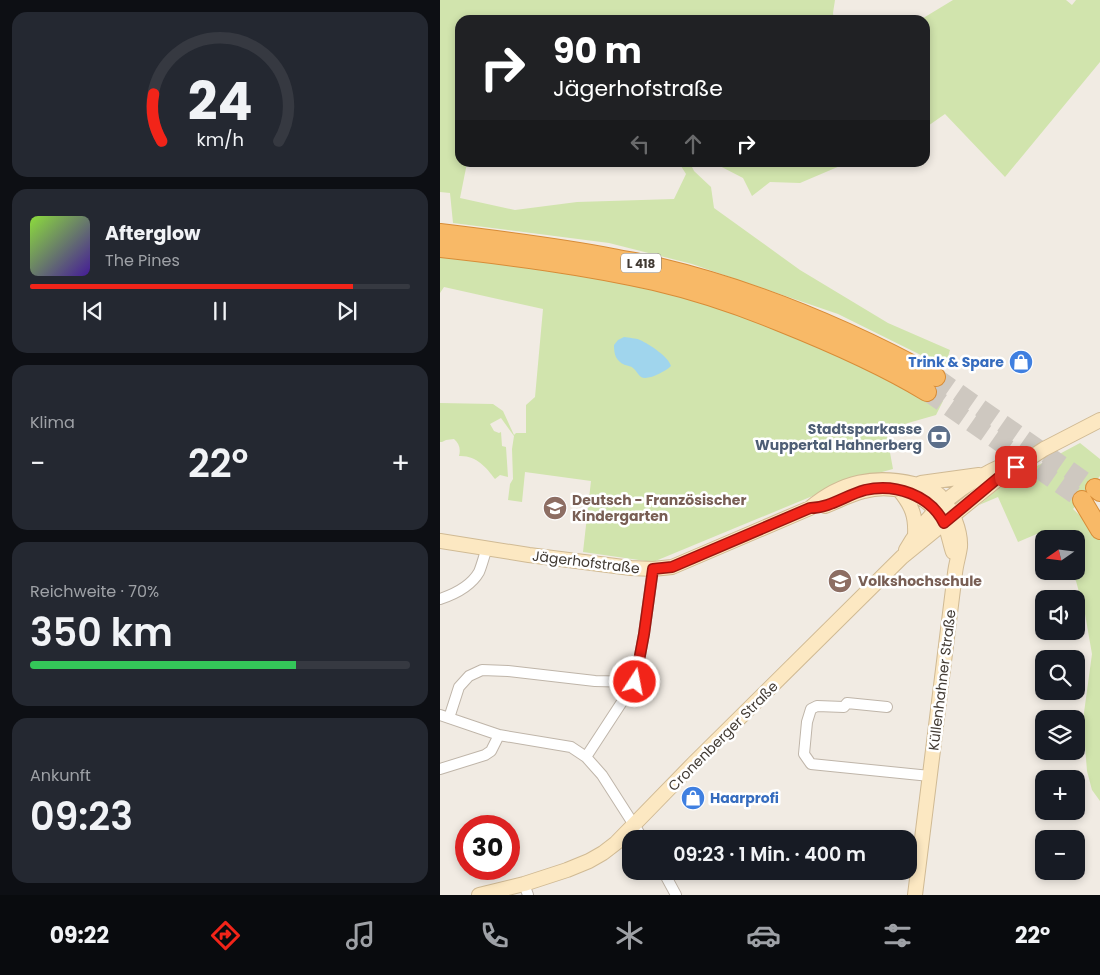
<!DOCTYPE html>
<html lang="de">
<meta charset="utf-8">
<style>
:root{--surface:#171b24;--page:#242831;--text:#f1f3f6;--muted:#9ea1a6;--line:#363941;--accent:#f22419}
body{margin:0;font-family:Poppins,sans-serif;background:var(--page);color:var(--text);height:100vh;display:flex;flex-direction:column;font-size:19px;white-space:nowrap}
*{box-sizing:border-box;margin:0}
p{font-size:16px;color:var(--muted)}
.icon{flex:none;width:28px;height:28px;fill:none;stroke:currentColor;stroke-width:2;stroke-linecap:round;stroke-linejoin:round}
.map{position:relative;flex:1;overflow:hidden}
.side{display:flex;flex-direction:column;gap:12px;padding:12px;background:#0d0f14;width:440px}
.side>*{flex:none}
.banner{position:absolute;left:15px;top:15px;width:475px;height:152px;border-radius:15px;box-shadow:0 2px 8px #0003;background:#202124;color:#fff;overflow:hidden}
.needle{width:32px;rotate:256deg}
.fabs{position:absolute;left:595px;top:530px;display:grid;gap:10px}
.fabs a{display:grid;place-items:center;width:50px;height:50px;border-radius:10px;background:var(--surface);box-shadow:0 2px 8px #0003;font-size:25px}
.speed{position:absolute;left:15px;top:815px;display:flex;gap:10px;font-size:25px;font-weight:700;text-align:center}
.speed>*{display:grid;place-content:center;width:65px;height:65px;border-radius:50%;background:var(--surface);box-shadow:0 2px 8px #0003;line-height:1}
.speed .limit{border:8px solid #d22;background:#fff;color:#111}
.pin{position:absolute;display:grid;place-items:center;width:42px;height:42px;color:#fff;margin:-21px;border-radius:10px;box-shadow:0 2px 8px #0006}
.me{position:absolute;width:55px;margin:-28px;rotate:11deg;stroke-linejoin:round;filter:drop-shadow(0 0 4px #0008)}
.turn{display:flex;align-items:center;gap:18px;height:105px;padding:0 15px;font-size:22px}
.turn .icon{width:65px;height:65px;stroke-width:2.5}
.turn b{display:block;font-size:35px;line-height:42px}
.lanes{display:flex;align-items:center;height:48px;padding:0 15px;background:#0003;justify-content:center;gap:25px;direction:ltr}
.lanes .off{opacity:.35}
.big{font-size:38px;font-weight:600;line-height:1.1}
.side .card{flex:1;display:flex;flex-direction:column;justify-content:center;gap:8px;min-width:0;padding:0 18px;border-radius:15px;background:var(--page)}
.side .dial{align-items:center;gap:0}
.dial svg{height:130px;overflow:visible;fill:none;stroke:var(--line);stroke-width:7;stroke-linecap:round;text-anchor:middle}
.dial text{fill:var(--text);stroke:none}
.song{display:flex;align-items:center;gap:15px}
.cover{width:60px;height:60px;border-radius:8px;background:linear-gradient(135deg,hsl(90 70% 55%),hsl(260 70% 35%))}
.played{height:5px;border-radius:2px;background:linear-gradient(90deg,var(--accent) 85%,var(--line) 85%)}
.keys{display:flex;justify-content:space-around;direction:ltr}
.heat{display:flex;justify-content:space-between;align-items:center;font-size:28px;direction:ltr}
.charge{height:8px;border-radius:4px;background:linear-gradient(90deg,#34c759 70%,var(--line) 0)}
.trip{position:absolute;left:182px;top:830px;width:295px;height:50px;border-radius:15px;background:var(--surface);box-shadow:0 2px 8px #0003;font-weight:600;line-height:50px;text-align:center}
.tabs{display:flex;height:80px;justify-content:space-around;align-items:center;background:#090b0e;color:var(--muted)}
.tabs .icon{width:35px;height:35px}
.tabs .on{color:var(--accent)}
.tabs b{font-size:22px;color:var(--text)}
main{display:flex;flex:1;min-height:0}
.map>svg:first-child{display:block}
</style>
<main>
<section class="side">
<div class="card dial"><svg viewBox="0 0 100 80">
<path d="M14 69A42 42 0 1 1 86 69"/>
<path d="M14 69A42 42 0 0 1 9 40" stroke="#f22419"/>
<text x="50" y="56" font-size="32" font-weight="700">24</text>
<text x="50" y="72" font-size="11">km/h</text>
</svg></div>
<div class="card">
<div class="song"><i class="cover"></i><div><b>Afterglow</b><p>The Pines</p></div></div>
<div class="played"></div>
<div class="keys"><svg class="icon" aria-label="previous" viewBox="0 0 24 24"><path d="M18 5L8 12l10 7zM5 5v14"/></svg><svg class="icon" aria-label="pause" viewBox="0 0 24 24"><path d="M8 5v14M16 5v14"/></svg><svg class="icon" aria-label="next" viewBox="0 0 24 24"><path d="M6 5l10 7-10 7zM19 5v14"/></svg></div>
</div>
<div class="card"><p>Klima</p>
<div class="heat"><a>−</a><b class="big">22°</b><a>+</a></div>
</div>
<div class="card"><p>Reichweite · 70%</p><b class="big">350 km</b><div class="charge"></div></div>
<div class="card"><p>Ankunft</p><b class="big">09:23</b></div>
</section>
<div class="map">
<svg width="660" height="895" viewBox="0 0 660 895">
<rect width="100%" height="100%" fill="#f1ebe3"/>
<path fill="#d1e4ad" d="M0 0H395L393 13 394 20H20V162L27 163 20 198 75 210 137 202 234 199 246 174 239 163H250L254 171 271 187 274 208 360 270 448 323 510 350 505 367 398 314 252 264 169 243 13 223 10 193 0 192Z
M513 0H626L632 5 636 0H660V62L565 177 505 114 485 128V20H480Z
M274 163H407L360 183 330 182 312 196 303 178Z
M0 253 96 264 213 289 302 314 503 401 496 415 461 425 450 423 447 436 453 469 405 482 375 495 213 562 143 552 151 481 85 472 82 502 68 500 70 484 73 479 72 449 74 436 61 418 50 424 54 431 59 433 61 432 62 446 66 447 68 477 60 475 55 479C46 467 36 455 19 456 21 449 19 443 14 439L6 440 2 442H0V403L53 404 63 411 74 435 76 433H86V405L95 397 103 309 4 287 0 293Z
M640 443 660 459V476L633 509 653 528 660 537V801L652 790 647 771 643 720 652 654 645 614 636 581 629 571H636V539H604L599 533 578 542 558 497 539 505 565 483Z"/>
<path fill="#a0d5ed" d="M184 337C189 338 196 338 200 340 209 344 229 357 231 366 226 371 208 381 201 377 198 375 196 370 193 368 191 366 188 366 185 365 176 361 174 355 174 345L178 340Z"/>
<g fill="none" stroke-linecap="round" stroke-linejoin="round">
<path stroke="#cec8c0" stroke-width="18" stroke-dasharray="18 9" stroke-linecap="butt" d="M496 377 655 488
M487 392 642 500"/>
<g stroke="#bfb5a9" stroke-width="12">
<path id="street" d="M0 599C15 594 31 586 39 572 42 565 44 556 47 548
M447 707 407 703 404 707 377 706 371 709 367 722 364 754 371 764 490 776
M0 715 59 735 131 747 146 757 162 775 203 839
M9 718 19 687 29 676 42 670 68 671 155 681 195 682
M146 757 195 682 204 634 213 569
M0 769 45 755 51 751 59 735
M223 871 236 895
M84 884 88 895"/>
</g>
<g stroke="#d0ba94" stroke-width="16">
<path id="secondary" d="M481 483 539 475
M460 491C472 506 476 516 475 535
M385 506C398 501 411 494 424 491 451 483 485 493 500 516 508 527 509 540 513 552
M0 541 89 555 191 568 213 569 232 567 370 508C402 481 435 475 474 484 484 487 494 489 501 497 512 509 521 531 520 547 519 555 516 564 515 573L475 895
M466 550C490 508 524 482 568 463
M39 895 84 884 127 870 149 861 163 853 176 843 254 763 462 557 558 479 604 449 660 420"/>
</g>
<g stroke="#d78c37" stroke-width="20">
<path id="highway" d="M0 233C58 240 116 247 173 258 188 261 203 263 218 267 315 290 408 329 496 377
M0 248C72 256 143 265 214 281 257 291 299 305 340 322 390 342 441 364 487 392
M655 488 660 492
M642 500 660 530"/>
</g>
<use href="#street" stroke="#fff" stroke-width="10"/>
<use href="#secondary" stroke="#fce8c2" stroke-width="14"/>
<use href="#highway" stroke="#f8b967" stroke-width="18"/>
</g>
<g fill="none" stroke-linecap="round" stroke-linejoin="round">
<g stroke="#9d1710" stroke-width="12">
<path id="route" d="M195 682 204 634 213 569 232 567 370 508C390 508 406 495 425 490 455 483 490 495 504 523L558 478 576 467"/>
</g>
<use href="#route" stroke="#f22419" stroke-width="9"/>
</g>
<defs>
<g id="shop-disc" transform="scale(1.25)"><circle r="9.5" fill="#3f7fe0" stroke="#fff"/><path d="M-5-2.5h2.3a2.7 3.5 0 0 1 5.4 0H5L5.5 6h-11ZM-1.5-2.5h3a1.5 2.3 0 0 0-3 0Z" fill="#fff"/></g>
<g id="bank-disc" transform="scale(1.25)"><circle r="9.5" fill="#5c6f8a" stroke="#fff"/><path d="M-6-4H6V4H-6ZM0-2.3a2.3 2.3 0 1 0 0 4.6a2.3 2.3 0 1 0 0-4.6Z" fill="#fff"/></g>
<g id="school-disc" transform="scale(1.25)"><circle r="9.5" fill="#8d6e63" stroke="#fff"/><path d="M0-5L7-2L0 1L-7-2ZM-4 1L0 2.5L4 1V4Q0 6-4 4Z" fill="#fff"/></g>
<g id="university-disc" transform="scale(1.25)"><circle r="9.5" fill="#8d6e63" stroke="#fff"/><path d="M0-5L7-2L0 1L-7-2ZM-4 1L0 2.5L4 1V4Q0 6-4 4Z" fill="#fff"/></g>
</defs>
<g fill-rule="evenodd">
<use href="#shop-disc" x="581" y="362"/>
<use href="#bank-disc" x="499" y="437"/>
<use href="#school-disc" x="115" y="508"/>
<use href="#university-disc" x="400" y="581"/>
<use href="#shop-disc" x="253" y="798"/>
</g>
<g text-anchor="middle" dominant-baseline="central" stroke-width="5" stroke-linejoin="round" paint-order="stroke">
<rect fill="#fff" stroke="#7b7671" stroke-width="1" x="181" y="253.5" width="40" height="19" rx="4"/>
<g font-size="12" font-weight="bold" fill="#423b34">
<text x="201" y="263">L 418</text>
</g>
<g font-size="14" font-weight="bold" fill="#366cbe" stroke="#fff" text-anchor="end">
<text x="564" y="362">Trink &amp; Spare</text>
<text x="270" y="798" text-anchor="start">Haarprofi</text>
</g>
<g font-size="14" font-weight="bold" fill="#4e5e75" stroke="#fff" text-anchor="end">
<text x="482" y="429">Stadtsparkasse<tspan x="482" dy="16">Wuppertal Hahnerberg</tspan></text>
</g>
<g font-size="14" font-weight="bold" fill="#785e54" stroke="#fff" text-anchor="start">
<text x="132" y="500">Deutsch - Französischer<tspan x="132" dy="16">Kindergarten</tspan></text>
<text x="418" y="581">Volkshochschule</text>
</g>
<g font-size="14" fill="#423b34" stroke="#fff">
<text transform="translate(146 562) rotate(7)">Jägerhofstraße</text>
<text transform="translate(502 680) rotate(-83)">Küllenhahner Straße</text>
<text transform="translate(283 736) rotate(-45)">Cronenberger Straße</text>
</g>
</g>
</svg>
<div class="fabs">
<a><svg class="needle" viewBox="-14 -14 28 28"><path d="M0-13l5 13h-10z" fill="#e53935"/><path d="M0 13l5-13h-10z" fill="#9ea1a6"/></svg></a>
<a><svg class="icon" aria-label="sound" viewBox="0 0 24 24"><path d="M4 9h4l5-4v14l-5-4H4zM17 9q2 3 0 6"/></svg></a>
<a><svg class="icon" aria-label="search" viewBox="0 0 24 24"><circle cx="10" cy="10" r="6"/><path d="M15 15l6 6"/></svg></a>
<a><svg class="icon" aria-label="layers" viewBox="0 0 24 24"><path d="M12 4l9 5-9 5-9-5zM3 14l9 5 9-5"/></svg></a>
<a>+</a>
<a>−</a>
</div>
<div class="speed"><div class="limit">30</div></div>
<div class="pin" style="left:576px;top:467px;background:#d93025"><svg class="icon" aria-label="arrive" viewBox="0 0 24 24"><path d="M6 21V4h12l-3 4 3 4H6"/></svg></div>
<svg class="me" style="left:195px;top:682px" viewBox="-20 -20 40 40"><circle r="17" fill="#f22419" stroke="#fff" stroke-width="3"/><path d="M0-11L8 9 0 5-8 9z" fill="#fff"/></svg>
<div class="trip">09:23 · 1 Min. · 400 m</div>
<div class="banner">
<div class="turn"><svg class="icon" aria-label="right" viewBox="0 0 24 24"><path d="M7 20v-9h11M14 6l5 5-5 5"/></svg><div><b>90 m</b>Jägerhofstraße</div></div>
<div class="lanes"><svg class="icon off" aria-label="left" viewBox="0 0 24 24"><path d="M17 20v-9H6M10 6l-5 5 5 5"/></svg><svg class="icon off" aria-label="ahead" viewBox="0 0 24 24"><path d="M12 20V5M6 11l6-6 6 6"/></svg><svg class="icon" aria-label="right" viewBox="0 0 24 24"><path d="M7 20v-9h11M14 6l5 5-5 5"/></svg></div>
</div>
</div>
</main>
<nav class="tabs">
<b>09:22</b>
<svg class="icon on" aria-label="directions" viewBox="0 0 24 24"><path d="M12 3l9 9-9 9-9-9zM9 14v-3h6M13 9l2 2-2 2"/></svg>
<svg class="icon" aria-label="music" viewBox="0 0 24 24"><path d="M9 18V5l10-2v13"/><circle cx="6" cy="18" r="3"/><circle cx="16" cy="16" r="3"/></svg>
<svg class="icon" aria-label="phone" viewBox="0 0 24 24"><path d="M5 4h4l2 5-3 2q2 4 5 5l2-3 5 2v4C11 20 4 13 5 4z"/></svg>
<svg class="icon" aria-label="climate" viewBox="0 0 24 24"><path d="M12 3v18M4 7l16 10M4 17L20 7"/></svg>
<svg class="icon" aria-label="car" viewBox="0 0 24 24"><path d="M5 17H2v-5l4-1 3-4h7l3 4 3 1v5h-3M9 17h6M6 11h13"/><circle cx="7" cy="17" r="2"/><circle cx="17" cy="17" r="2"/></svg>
<svg class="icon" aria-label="filters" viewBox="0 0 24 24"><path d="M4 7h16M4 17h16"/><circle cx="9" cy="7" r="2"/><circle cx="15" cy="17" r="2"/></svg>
<b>22°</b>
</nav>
